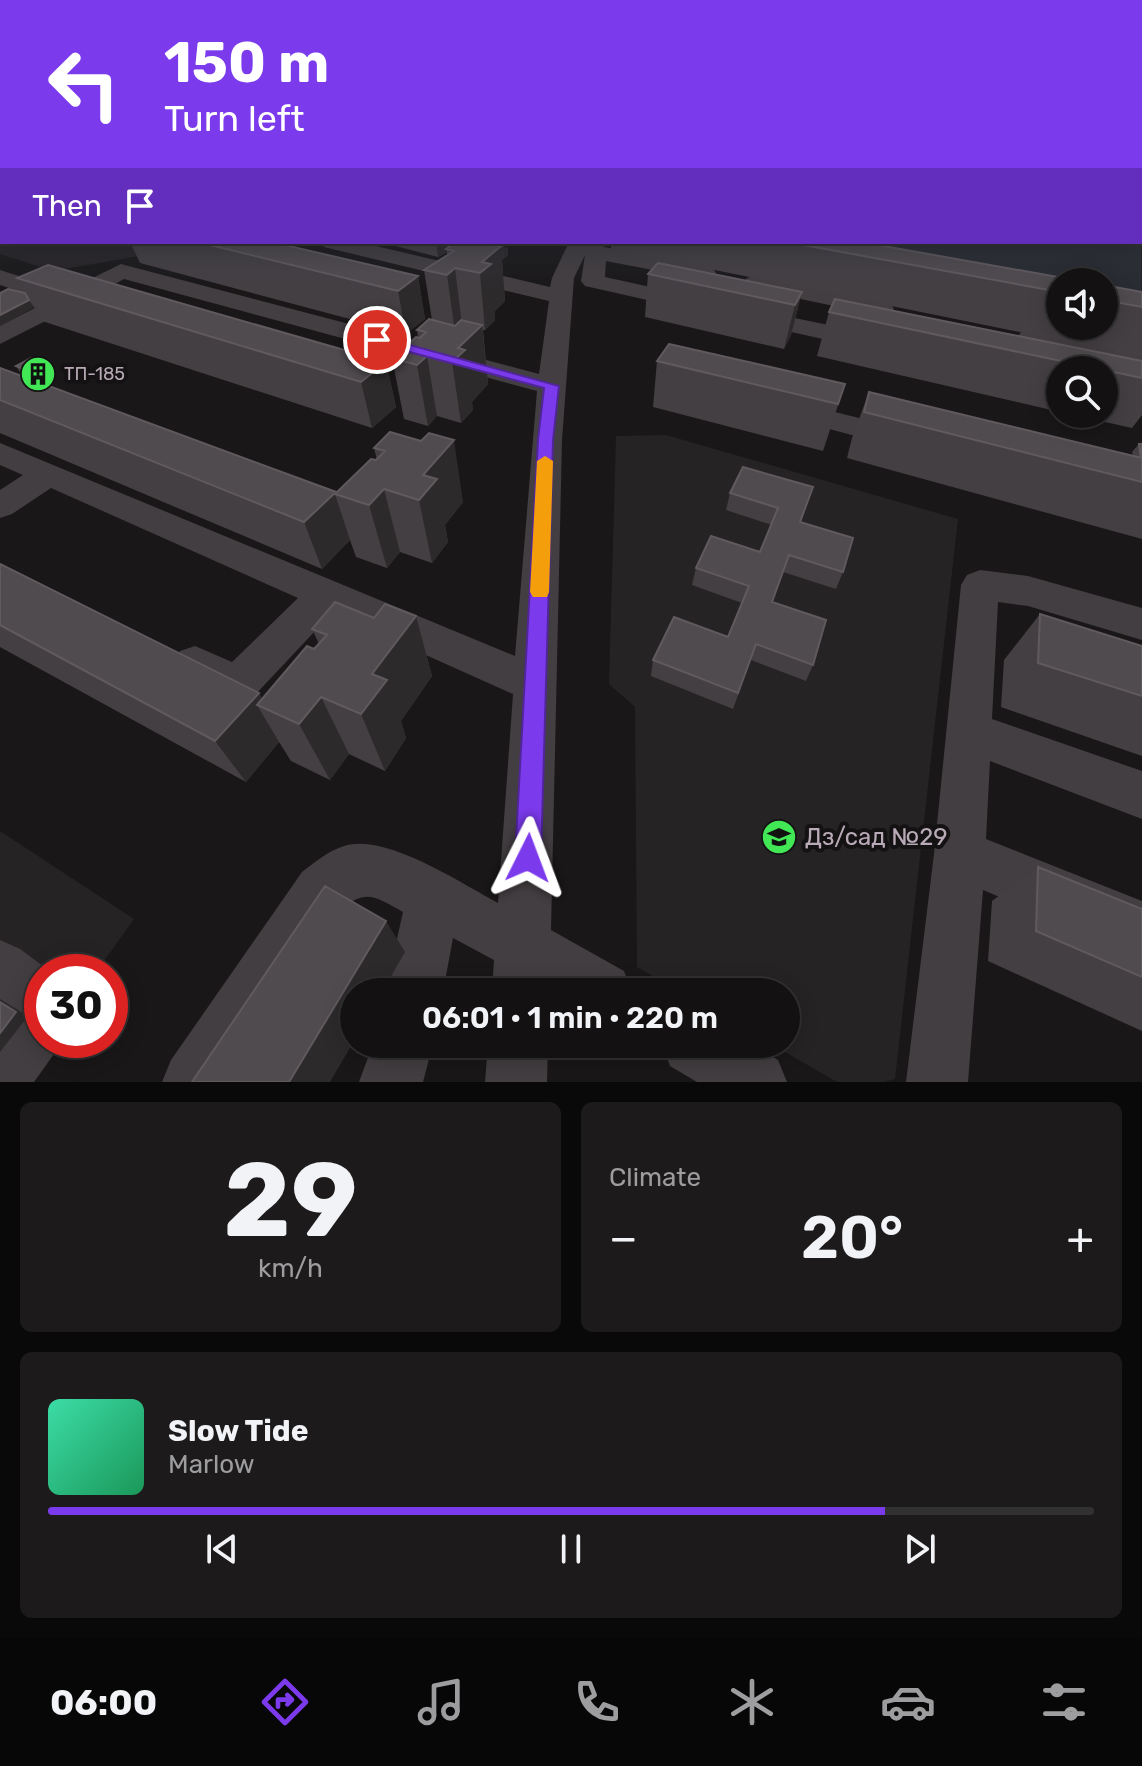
<!DOCTYPE html>
<meta charset="utf-8">
<style>
:root{--surface:#131112;--page:#1c1a1b;--text:#f1f3f6;--muted:#9d9d9f;--line:#323132;--accent:#7c3aed}
body{margin:0;font-family:Rubik,sans-serif;background:var(--page);color:var(--text);height:100vh;display:flex;flex-direction:column;font-size:30px;white-space:nowrap}
*{box-sizing:border-box;margin:0}
p{font-size:26px;color:var(--muted)}
.icon{flex:none;width:44px;height:44px;fill:none;stroke:currentColor;stroke-width:2;stroke-linecap:round;stroke-linejoin:round}
.map{position:relative;height:1082px;overflow:hidden}
.sheet{display:flex;flex-direction:column;gap:20px;padding:20px;background:#0a090a;flex:1}
.sheet>*{flex:none}
.top-card{position:absolute;left:0px;top:0px;width:1142px;height:244px;box-shadow:0 4px 20px #0003,0 0 0 2px var(--line);background:#7c3aed;color:#fff;overflow:hidden}
.tools{position:absolute;left:1046px;top:268px;display:grid;gap:16px}
.tools a{display:grid;place-items:center;width:72px;height:72px;border-radius:50%;background:var(--surface);box-shadow:0 4px 20px #0003,0 0 0 2px var(--line);font-size:40px}
.speed{position:absolute;left:24px;top:954px;display:flex;gap:16px;font-size:40px;font-weight:700;text-align:center}
.speed>*{display:grid;place-content:center;width:104px;height:104px;border-radius:50%;background:var(--surface);box-shadow:0 4px 20px #0003,0 0 0 2px var(--line);line-height:1}
.speed .limit{border:12px solid #d22;background:#fff;color:#111}
.pin{position:absolute;display:grid;place-items:center;width:68px;height:68px;color:#fff;margin:-34px;border:4px solid #fff;border-radius:50%;box-shadow:0 2px 8px #0007}
.me{position:absolute;width:88px;margin:-44px;rotate:3deg;stroke-linejoin:round;filter:drop-shadow(0 0 6px #0008)}
.turn{display:flex;align-items:center;gap:28px;height:168px;padding:0 32px;font-size:36px}
.turn .icon{width:104px;height:104px;stroke-width:2.5}
.turn b{display:block;font-size:56px;line-height:68px}
.then{display:flex;align-items:center;height:76px;padding:0 32px;background:#0003;gap:16px;font-size:30px}
.big{font-size:60px;font-weight:600;line-height:1.1}
.sheet .widget{flex:1;display:flex;flex-direction:column;justify-content:center;gap:12px;min-width:0;padding:0 28px;border-radius:12px;background:var(--page)}
.sheet .dial{align-items:center;gap:0}
.dial b{font-size:104px;line-height:1}
.song{display:flex;align-items:center;gap:24px}
.cover{width:96px;height:96px;border-radius:12px;background:linear-gradient(135deg,hsl(160 70% 55%),hsl(150 70% 35%))}
.played{height:8px;border-radius:4px;background:linear-gradient(90deg,var(--accent) 80%,var(--line) 80%)}
.keys{display:flex;justify-content:space-around;direction:ltr}
.heat{display:flex;justify-content:space-between;align-items:center;font-size:44px;direction:ltr}
.sheet .tiles{flex:1;display:grid;gap:20px;grid-template-columns:1fr 1fr}
.widget:last-child{grid-column:span 2}
.trip{position:absolute;left:340px;top:978px;width:460px;height:80px;border-radius:40px;background:var(--surface);box-shadow:0 4px 20px #0003,0 0 0 2px var(--line);font-weight:600;line-height:80px;text-align:center}
.tabs{display:flex;height:128px;justify-content:space-around;align-items:center;background:#080707;color:var(--muted)}
.tabs .icon{width:56px;height:56px}
.tabs .active{color:var(--accent)}
.tabs b{font-size:36px;color:var(--text)}
.map>svg:first-child{display:block}
</style>
<div class="map">
<svg width="1142" height="1082" viewBox="0 0 1142 1082">
<rect width="100%" height="100%" fill="#191718"/>
<path fill="#262325" d="M0 137 2 242H168L139 256 53 271 0 254Z
M666 435 958 519 895 1079 884 1082H837L771 1044H786V992H681L637 967 635 707 609 684 616 436Z
M0 831 134 919 96 972H42V1040L0 1082Z"/>
<path fill="#282b31" d="M1140 137 1142 314 1104 307V282H1060L758 242H1140Z"/>
<g fill="none" stroke-linecap="round" stroke-linejoin="round">
<path fill="#433e41" fill-rule="evenodd" d="M321 242H359L550 287 552 278 569 242H602L604 247 705 266 713 268 716 273 713 278 705 280 606 261 605 277 705 299 708 304 705 309 696 311 585 286 581 281 585 255 574 278 562 440 551 930 624 971 632 992H492L494 960 453 938 443 992H385L403 912C375 897 367 888 340 910L229 1082H162L171 1060 302 872C315 862 328 851 344 846 386 833 460 883 498 903L513 694 332 613 252 698 237 704 222 698 180 677 174 664 180 651 195 646 232 662 298 598 51 488 12 514 0 518V490L23 475 0 465V443L515 656 537 391 124 279 86 300 85 307 71 308 0 344V326L48 301 0 285V270L66 291 121 264 539 374 549 301 324 247Z
M755 276 882 302 891 304 894 309 891 314 882 316 747 288 743 283 747 278Z
M746 308 872 334 881 336 885 342 881 348 872 350 737 320 734 315 737 310Z
M1030 330 1142 353V369L1021 344 1017 338 1021 332Z
M787 400 915 432 919 439 915 446 904 449 777 415 772 409 777 403Z
M980 570 1028 576 1142 608V640L1028 606 998 602 992 719 1142 771V819L990 761 986 839 1142 901V957L983 890 968 1082H906L934 854 961 585 967 575Z
M0 940 20 949 51 972H42V1040H64L34 1082H0V1026L10 1013 0 1006Z
M373 1044H433L423 1082H359Z
M488 1044H548L547 1082H485Z
M662 1044H751L778 1060 787 1082H697L670 1066Z"/>
</g>
<path fill="#443f43" d="M0 182H2V215L0 214Z
M130 242H272L418 276 425 319 406 334 140 263Z
M380 242H509L503 247 508 255 502 260 505 301 495 311V320L485 330H483L488 384 472 402 473 410 461 423 437 416 428 426 404 419 392 358 418 338 417 330 432 320 424 270 447 255V252L438 257Z
M611 242H861L1060 282V326H1104V285L1142 292V357L611 249Z
M648 274 802 292 791 335 784 349 645 317Z
M17 278 386 362 396 407 372 428 42 321 34 307 0 326V293H25Z
M829 312 1142 361V415L1132 428 1069 414H1104V370H1060V412L817 356Z
M657 361 845 384 823 451 653 407Z
M16 366 55 373 41 381 21 374Z
M0 368 336 493 377 460 374 448 390 432 463 502 445 525 448 542 432 563 400 552 387 568 356 557 350 540 322 569 0 433Z
M869 392 1133 456 1132 452 1139 444H1142V539L847 458 852 438Z
M813 487 801 522 843 572 836 589 783 572 772 602 813 665 806 681 751 660 733 709 651 676 653 660 728 637 742 603 692 585 696 568 760 552 772 525 726 510 730 493Z
M0 564 259 693 262 698 319 644 312 629 374 618 416 616 432 676 401 721 406 738 385 771 349 754 330 780 291 761 279 742 246 782 0 647Z
M1040 614 1142 646V756L1001 707 1004 660Z
M1038 867 1142 909V1031L988 961 992 901Z"/>
<path fill="#2d2a2c" d="M436 242H454L447 246V252L438 257Z
M500 242H509L501 248 508 247V255L502 260 505 301 495 311V320L485 330 480 273 482 262Z
M455 268 462 325 455 332 447 275Z
M418 276 425 319 406 334 398 291Z
M802 292 791 335 784 349 795 305Z
M29 300 34 307 0 326V315Z
M482 325 488 384 472 402 473 410 461 423 452 362 458 348Z
M427 356 437 416 428 426 417 365Z
M386 362 396 407 372 428 361 382Z
M50 365 55 373 41 381 35 373Z
M454 440 463 502 445 525 448 542 432 563 419 500 423 475Z
M384 489 400 552 387 568 369 505Z
M336 492 335 494 350 540 322 569 304 522Z
M416 616 432 676 401 721 406 738 385 771 361 714 372 674Z
M259 693 269 710 257 705 279 742 246 782 215 741Z
M321 697 349 754 330 780 299 724Z
M386 921 405 952 382 992H354V1041L330 1082H289Z
M0 999 28 1016 0 1052Z"/>
<path fill="#504b4f" stroke="#605a5f" stroke-width="2" d="M0 182H2V197H0Z
M198 242H272L418 276 398 291Z
M456 242H465L501 246 482 262 491 264 480 273 455 268 447 275 424 270 454 251 446 249Z
M465 242H500L496 245Z
M787 242H861L1086 282H1060V292Z
M658 263 802 292 795 305 648 274Z
M48 265 386 362 361 382 17 278Z
M1104 285 1142 292V307L1104 300Z
M8 289 25 293 29 300 0 315V293Z
M835 299 1142 361V378L829 312Z
M429 319 455 326 461 320 482 325 458 348 465 350 452 362 427 356 417 365 392 358 416 337 420 338 426 332 417 330Z
M669 344 845 384 838 404 657 361Z
M31 358 50 365 35 373 16 366Z
M0 368 336 492 304 522 0 400Z
M869 392 1142 458V482L864 412Z
M390 432 421 441 429 433 454 440 423 475 437 479 419 500 384 489 369 505 335 494 371 459 376 460 385 451 374 448Z
M1139 444H1142V458H1141Z
M743 467 813 487 800 522 853 538 843 572 789 555 772 602 826 620 813 665 756 644 738 693 653 660 674 617 728 637 749 586 696 568 711 536 760 552 778 508 730 493Z
M0 564 259 693 215 741 0 625Z
M335 602 374 618 385 604 416 616 372 674 387 680 361 714 321 697 299 724 257 705 307 646 314 649 327 635 312 629Z
M1040 614 1142 646V696L1038 663Z
M1038 867 1142 909V977L1036 931Z
M325 886 386 921 289 1082H192Z
M0 1002 16 1012 0 1033Z"/>
<linearGradient id="sky" x2="0" y2="1"><stop stop-color="#0e0d0d"/><stop offset="0.47" stop-color="#383c48"/><stop offset="1" stop-color="#383c48" stop-opacity="0"/></linearGradient>
<rect width="1142" height="289" fill="url(#sky)"/>
<path fill="#7c3aed" stroke="#51269a" stroke-width="2" d="M377 336 559 386 553 440 541 858 537 867 528 871 518 867 515 858 538 440 544 388 372 342 370 340Z"/>
<path fill="#f59e0b" d="M545 456 553 461 549 592 547 597H533L530 592 537 461Z"/>
<defs>
<g id="building-disc" transform="scale(1.8)"><circle r="9.5" fill="#42e756" stroke="#141213"/><path d="M-4-6H4V6H1V3H-1V6H-4ZM-2.5-4.3h1.7v1.8h-1.7ZM.8-4.3h1.7v1.8H.8ZM-2.5-1h1.7V.8h-1.7ZM.8-1h1.7V.8H.8Z" fill="#111"/></g>
<g id="school-disc" transform="scale(1.8)"><circle r="9.5" fill="#42e756" stroke="#141213"/><path d="M0-5L7-2L0 1L-7-2ZM-4 1L0 2.5L4 1V4Q0 6-4 4Z" fill="#111"/></g>
</defs>
<g fill-rule="evenodd">
<use href="#building-disc" x="38" y="374"/>
<use href="#school-disc" x="779" y="837"/>
</g>
<g text-anchor="middle" dominant-baseline="central" stroke-width="8" stroke-linejoin="round" paint-order="stroke">
<g font-size="18" fill="#b8aab6" stroke="#141213" text-anchor="start">
<text x="64" y="374">ТП-185</text>
</g>
<g font-size="24" fill="#b8aab6" stroke="#141213" text-anchor="start">
<text x="805" y="837">Дз/сад №29</text>
</g>
</g>
</svg>
<div class="tools">
<a><svg class="icon" aria-label="sound" viewBox="0 0 24 24"><path d="M4 9h4l5-4v14l-5-4H4zM17 9q2 3 0 6"/></svg></a>
<a><svg class="icon" aria-label="search" viewBox="0 0 24 24"><circle cx="10" cy="10" r="6"/><path d="M15 15l6 6"/></svg></a>
</div>
<div class="speed"><div class="limit">30</div></div>
<div class="pin" style="left:377px;top:340px;background:#d93025"><svg class="icon" aria-label="arrive" viewBox="0 0 24 24"><path d="M6 21V4h12l-3 4 3 4H6"/></svg></div>
<svg class="me" style="left:528px;top:858px" viewBox="-20 -20 40 40"><path d="M0-17L14 15 0 8-14 15z" fill="#7c3aed" stroke="#fff" stroke-width="4"/></svg>
<div class="trip">06:01 · 1 min · 220 m</div>
<div class="top-card">
<div class="turn"><svg class="icon" aria-label="left" viewBox="0 0 24 24"><path d="M17 20v-9H6M10 6l-5 5 5 5"/></svg><div><b>150 m</b>Turn left</div></div>
<div class="then">Then<svg class="icon" aria-label="arrive" viewBox="0 0 24 24"><path d="M6 21V4h12l-3 4 3 4H6"/></svg></div>
</div>
</div>
<section class="sheet">
<div class="tiles">
<div class="widget dial"><b>29</b><p>km/h</p></div>
<div class="widget"><p>Climate</p>
<div class="heat"><a>−</a><b class="big">20°</b><a>+</a></div>
</div>
<div class="widget">
<div class="song"><i class="cover"></i><div><b>Slow Tide</b><p>Marlow</p></div></div>
<div class="played"></div>
<div class="keys"><svg class="icon" aria-label="previous" viewBox="0 0 24 24"><path d="M18 5L8 12l10 7zM5 5v14"/></svg><svg class="icon" aria-label="pause" viewBox="0 0 24 24"><path d="M8 5v14M16 5v14"/></svg><svg class="icon" aria-label="next" viewBox="0 0 24 24"><path d="M6 5l10 7-10 7zM19 5v14"/></svg></div>
</div>
</div>
</section>
<nav class="tabs">
<b>06:00</b>
<svg class="icon active" aria-label="directions" viewBox="0 0 24 24"><path d="M12 3l9 9-9 9-9-9zM9 14v-3h6M13 9l2 2-2 2"/></svg>
<svg class="icon" aria-label="music" viewBox="0 0 24 24"><path d="M9 18V5l10-2v13"/><circle cx="6" cy="18" r="3"/><circle cx="16" cy="16" r="3"/></svg>
<svg class="icon" aria-label="phone" viewBox="0 0 24 24"><path d="M5 4h4l2 5-3 2q2 4 5 5l2-3 5 2v4C11 20 4 13 5 4z"/></svg>
<svg class="icon" aria-label="climate" viewBox="0 0 24 24"><path d="M12 3v18M4 7l16 10M4 17L20 7"/></svg>
<svg class="icon" aria-label="car" viewBox="0 0 24 24"><path d="M5 17H2v-5l4-1 3-4h7l3 4 3 1v5h-3M9 17h6M6 11h13"/><circle cx="7" cy="17" r="2"/><circle cx="17" cy="17" r="2"/></svg>
<svg class="icon" aria-label="filters" viewBox="0 0 24 24"><path d="M4 7h16M4 17h16"/><circle cx="9" cy="7" r="2"/><circle cx="15" cy="17" r="2"/></svg>
</nav>
